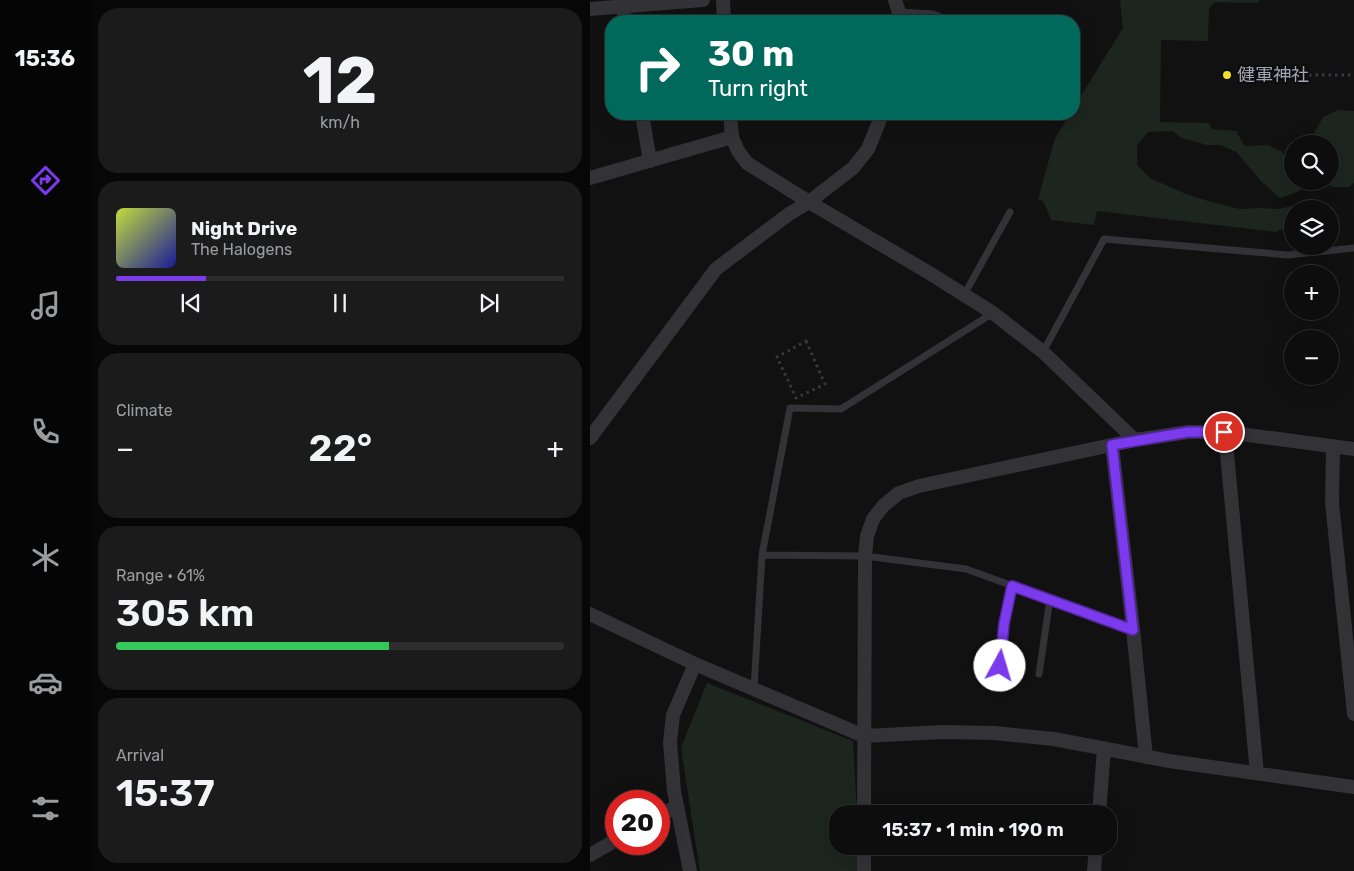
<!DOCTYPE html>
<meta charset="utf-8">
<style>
:root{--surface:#0d0d0e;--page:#1b1b1c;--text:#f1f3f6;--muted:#9a9c9e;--line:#2d2d2e;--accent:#7c3aed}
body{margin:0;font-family:Rubik,"Noto Sans JP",sans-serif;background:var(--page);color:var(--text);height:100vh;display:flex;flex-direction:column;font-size:19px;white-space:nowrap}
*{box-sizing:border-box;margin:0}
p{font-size:16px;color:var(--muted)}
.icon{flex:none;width:28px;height:28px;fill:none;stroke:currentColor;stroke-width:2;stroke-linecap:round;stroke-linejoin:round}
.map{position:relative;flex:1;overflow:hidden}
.sheet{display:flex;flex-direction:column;gap:8px;padding:8px;background:#070708;width:500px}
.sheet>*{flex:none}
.hud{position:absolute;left:15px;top:15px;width:475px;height:105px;border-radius:20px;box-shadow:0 5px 20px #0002,0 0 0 1px var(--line);background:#00695c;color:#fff;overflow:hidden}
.controls{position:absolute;left:694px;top:135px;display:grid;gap:10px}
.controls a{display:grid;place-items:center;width:55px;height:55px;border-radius:50%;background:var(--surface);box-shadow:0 5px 20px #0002,0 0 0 1px var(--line);font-size:25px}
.speed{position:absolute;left:15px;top:790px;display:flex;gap:10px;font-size:25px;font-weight:700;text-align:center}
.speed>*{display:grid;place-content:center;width:65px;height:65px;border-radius:50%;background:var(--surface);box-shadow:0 5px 20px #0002,0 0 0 1px var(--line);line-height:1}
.speed .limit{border:8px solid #d22;background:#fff;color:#111}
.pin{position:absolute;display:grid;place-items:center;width:42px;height:42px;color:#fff;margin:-21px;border:2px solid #fff;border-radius:50%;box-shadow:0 1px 5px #0007}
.me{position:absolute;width:55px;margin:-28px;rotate:6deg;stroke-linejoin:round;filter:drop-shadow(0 0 4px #0008)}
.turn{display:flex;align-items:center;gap:18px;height:105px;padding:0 20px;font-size:22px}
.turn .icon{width:65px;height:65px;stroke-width:2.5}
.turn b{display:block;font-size:35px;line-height:42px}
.big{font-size:38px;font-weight:600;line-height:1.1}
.sheet .card{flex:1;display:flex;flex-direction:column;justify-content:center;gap:8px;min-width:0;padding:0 18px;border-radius:20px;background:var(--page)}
.sheet .dial{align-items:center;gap:0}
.dial b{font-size:65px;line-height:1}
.song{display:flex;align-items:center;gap:15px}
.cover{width:60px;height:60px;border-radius:8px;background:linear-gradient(135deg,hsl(70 70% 55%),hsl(240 70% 35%))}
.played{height:5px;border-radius:2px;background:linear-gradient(90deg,var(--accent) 20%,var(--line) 20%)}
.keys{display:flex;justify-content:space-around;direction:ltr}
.heat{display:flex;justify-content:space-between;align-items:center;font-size:28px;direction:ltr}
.charge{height:8px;border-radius:4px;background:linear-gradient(90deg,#34c759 61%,var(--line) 0)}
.trip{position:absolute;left:239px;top:805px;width:288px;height:50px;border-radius:20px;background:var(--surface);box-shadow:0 5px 20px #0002,0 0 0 1px var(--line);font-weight:600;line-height:50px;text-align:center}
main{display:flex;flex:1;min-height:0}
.tab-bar{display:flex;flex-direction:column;width:90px;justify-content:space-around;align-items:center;background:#050506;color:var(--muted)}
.tab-bar .icon{width:35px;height:35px}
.tab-bar .active{color:var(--accent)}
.tab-bar b{font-size:22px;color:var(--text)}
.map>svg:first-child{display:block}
</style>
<main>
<nav class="tab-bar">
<b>15:36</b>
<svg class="icon active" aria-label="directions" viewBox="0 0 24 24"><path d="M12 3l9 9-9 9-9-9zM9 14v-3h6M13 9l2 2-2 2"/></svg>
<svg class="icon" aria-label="music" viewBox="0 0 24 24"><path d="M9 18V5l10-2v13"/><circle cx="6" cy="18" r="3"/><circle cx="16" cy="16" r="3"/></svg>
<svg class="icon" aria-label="phone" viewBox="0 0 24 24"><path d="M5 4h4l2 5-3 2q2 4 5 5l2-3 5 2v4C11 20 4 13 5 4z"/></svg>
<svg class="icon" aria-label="climate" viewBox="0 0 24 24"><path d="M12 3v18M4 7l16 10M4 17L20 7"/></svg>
<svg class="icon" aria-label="car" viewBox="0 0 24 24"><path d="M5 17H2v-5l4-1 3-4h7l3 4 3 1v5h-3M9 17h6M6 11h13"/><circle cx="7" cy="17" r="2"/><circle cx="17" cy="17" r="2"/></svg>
<svg class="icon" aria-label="filters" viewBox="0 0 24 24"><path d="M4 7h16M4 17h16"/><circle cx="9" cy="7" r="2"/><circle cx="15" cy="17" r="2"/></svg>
</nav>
<section class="sheet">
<div class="card dial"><b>12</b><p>km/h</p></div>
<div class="card">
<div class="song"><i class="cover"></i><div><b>Night Drive</b><p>The Halogens</p></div></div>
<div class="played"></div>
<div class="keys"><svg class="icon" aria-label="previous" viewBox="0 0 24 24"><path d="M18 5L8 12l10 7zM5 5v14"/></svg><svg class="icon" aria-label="pause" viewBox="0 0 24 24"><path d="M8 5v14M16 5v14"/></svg><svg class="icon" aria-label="next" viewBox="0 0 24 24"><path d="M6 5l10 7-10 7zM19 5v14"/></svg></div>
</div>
<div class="card"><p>Climate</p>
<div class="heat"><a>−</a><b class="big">22°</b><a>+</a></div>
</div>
<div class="card"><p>Range · 61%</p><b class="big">305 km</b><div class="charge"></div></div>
<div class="card"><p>Arrival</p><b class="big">15:37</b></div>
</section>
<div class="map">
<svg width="764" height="871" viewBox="0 0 764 871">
<rect width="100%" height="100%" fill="#111112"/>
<path fill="#1d251f" d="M530 0H670L667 3 625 2 619 9 618 41 571 40 570 122 619 123 622 129 646 131 655 146 678 145 691 151 702 166V181H715L710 191 690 198 672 182 646 152 630 145H617L592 138 582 131 558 132 547 145V165L560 178 596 194 621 202 650 209 669 208 688 209 703 206 706 209H702V225L686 232 507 211 504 225 461 220 453 201 448 199 465 138 480 114H484V107L533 28Z
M749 110 764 111V183L759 187H742L734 181H740V144H718L733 117Z
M117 683 263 741 267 814H248V846H269L271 871H110L91 748Z"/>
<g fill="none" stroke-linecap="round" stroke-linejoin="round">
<path stroke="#38383e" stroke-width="3" stroke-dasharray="2.5 4" stroke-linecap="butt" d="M680 75H764
M216 341 235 384 206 398 187 357Z"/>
<path stroke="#323237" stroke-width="7" d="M309 12 343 14 362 21
M374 295 420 212
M453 352 514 239 698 255 764 248
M172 555 275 556 376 569 543 629
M410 666 414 624 422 586
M449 674 460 599
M164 689 172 555 200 408 251 409 403 313"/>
<path stroke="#323237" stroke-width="14" d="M32 0 35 21
M133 0 134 21
M305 0 309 12 307 21
M0 9 113 0
M52 114 60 161
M140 114 142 137 148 151 157 163 219 202 341 274 403 313 453 352 545 440
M0 178 142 137
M635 432 667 773
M0 438 126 269 199 214 219 202 263 168 278 149 289 122 290 114
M522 445 543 629 556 757
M743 446 742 503 764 714
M0 614 105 664 274 736 354 732 404 733 464 739 579 761 764 787
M274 814 275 556 277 536 283 519 294 505 309 493 329 486 545 440 598 432H635L764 449
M509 814 514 748
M69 816 87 806
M274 846V871
M0 855 26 840
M100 871 84 791 80 742 83 715 105 664
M504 871 506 846"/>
</g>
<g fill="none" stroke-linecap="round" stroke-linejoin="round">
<g stroke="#51269a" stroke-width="12">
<path id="route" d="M410 666 414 624 422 586 543 630 522 445 598 432H634"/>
</g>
<use href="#route" stroke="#7c3aed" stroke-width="9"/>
</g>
<circle fill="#f1dd2a" stroke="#0c0c0d" stroke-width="2" cx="637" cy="75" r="5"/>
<g text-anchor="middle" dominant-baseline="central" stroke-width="4" stroke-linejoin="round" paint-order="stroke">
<g font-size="18" fill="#a2a3b3" stroke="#0c0c0d" text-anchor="start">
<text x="647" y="75">健軍神社</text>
</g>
</g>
</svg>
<div class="controls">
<a><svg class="icon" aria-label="search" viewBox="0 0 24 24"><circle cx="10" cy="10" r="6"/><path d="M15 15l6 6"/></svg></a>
<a><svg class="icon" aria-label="layers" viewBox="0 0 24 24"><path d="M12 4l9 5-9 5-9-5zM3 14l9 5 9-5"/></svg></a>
<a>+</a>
<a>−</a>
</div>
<div class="speed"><div class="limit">20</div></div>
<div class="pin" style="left:634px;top:432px;background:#d93025"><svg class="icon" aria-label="arrive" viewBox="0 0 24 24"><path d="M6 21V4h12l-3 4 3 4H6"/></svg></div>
<svg class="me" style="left:410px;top:666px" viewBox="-20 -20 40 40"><circle r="19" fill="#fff"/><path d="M0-13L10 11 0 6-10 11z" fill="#7c3aed"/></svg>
<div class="trip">15:37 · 1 min · 190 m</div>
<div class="hud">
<div class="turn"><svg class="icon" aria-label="right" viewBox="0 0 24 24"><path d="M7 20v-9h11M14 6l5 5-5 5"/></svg><div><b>30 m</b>Turn right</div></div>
</div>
</div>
</main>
